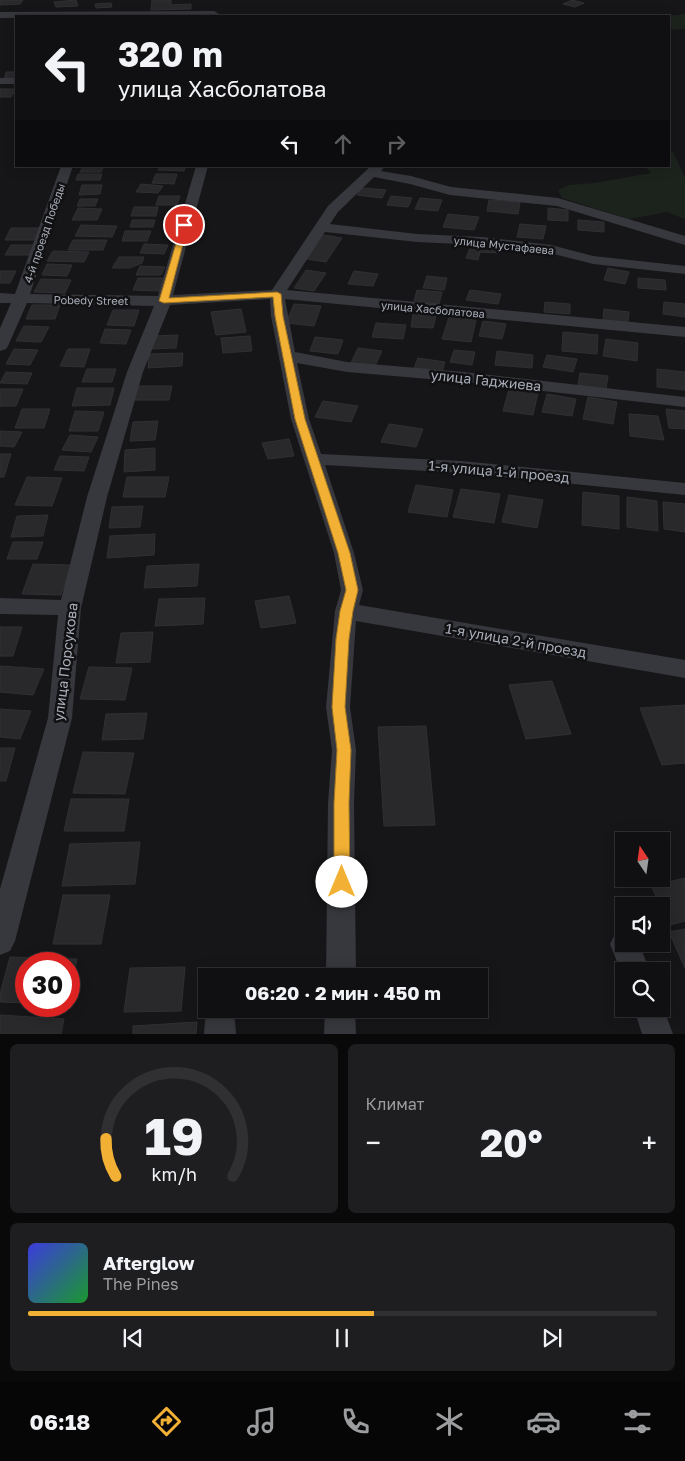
<!DOCTYPE html>
<html lang="ru">
<meta charset="utf-8">
<style>
:root{--surface:#101012;--page:#1e1e20;--text:#f1f3f6;--muted:#9c9d9f;--line:#303032;--accent:#f2b134}
body{margin:0;font-family:"Golos Text",sans-serif;background:var(--page);color:var(--text);height:100vh;display:flex;flex-direction:column;font-size:19px;white-space:nowrap}
*{box-sizing:border-box;margin:0}
p{font-size:16px;color:var(--muted)}
.icon{flex:none;width:28px;height:28px;fill:none;stroke:currentColor;stroke-width:2;stroke-linecap:round;stroke-linejoin:round}
.map{position:relative;height:1034px;overflow:hidden}
.drawer{display:flex;flex-direction:column;gap:10px;padding:10px;background:#09090a;flex:1}
.drawer>*{flex:none}
.hud{position:absolute;left:15px;top:15px;width:655px;height:152px;border-radius:0px;box-shadow:0 2px 12px #0003,0 0 0 1px var(--line);background:#101012;color:var(--text);overflow:hidden}
.needle{width:32px;rotate:347deg}
.buttons{position:absolute;left:615px;top:832px;display:grid;gap:10px}
.buttons a{display:grid;place-items:center;width:55px;height:55px;border-radius:0px;background:var(--surface);box-shadow:0 2px 12px #0003,0 0 0 1px var(--line);font-size:25px}
.speed{position:absolute;left:15px;top:952px;display:flex;gap:10px;font-size:25px;font-weight:700;text-align:center}
.speed>*{display:grid;place-content:center;width:65px;height:65px;border-radius:50%;background:var(--surface);box-shadow:0 2px 12px #0003,0 0 0 1px var(--line);line-height:1}
.speed .limit{border:8px solid #d22;background:#fff;color:#111}
.pin{position:absolute;display:grid;place-items:center;width:42px;height:42px;color:#fff;margin:-21px;border:2px solid #fff;border-radius:50%;box-shadow:0 1px 5px #0007}
.me{position:absolute;width:55px;margin:-28px;rotate:0deg;stroke-linejoin:round;filter:drop-shadow(0 0 4px #0008)}
.turn{display:flex;align-items:center;gap:18px;height:105px;padding:0 20px;font-size:22px}
.turn .icon{width:65px;height:65px;stroke-width:2.5}
.turn b{display:block;font-size:35px;line-height:42px}
.lanes{display:flex;align-items:center;height:48px;padding:0 20px;background:#0003;justify-content:center;gap:25px;direction:ltr}
.lanes .off{opacity:.35}
.big{font-size:38px;font-weight:700;line-height:1.1}
.drawer .widget{flex:1;display:flex;flex-direction:column;justify-content:center;gap:8px;min-width:0;padding:0 18px;border-radius:8px;background:var(--page)}
.drawer .dial{align-items:center;gap:0}
.dial svg{height:130px;overflow:visible;fill:none;stroke:var(--line);stroke-width:7;stroke-linecap:round;text-anchor:middle}
.dial text{fill:var(--text);stroke:none}
.song{display:flex;align-items:center;gap:15px}
.cover{width:60px;height:60px;border-radius:8px;background:linear-gradient(135deg,hsl(240 70% 55%),hsl(130 70% 35%))}
.played{height:5px;border-radius:2px;background:linear-gradient(90deg,var(--accent) 55%,var(--line) 55%)}
.keys{display:flex;justify-content:space-around;direction:ltr}
.heat{display:flex;justify-content:space-between;align-items:center;font-size:28px;direction:ltr}
.drawer .tiles{flex:1;display:grid;gap:10px;grid-template-columns:1fr 1fr}
.widget:last-child{grid-column:span 2}
.trip{position:absolute;left:198px;top:968px;width:290px;height:50px;border-radius:0px;background:var(--surface);box-shadow:0 2px 12px #0003,0 0 0 1px var(--line);font-weight:700;line-height:50px;text-align:center}
.menu{display:flex;height:80px;justify-content:space-around;align-items:center;background:#060607;color:var(--muted)}
.menu .icon{width:35px;height:35px}
.menu .active{color:var(--accent)}
.menu b{font-size:22px;color:var(--text)}
.map>svg:first-child{display:block}
</style>
<div class="map">
<svg width="685" height="1034" viewBox="0 0 685 1034">
<rect width="100%" height="100%" fill="#161618"/>
<path fill="#1c231d" d="M685 14V29L669 30V16H666Z
M669 149 673 152 685 178V219L667 212 629 219 562 198 558 190 569 185 595 183 651 173 645 166H669Z"/>
<path fill="#29292c" stroke="#303034" d="M0 0H23L20 4 0 5Z
M76 0 78 6 56 7 54 2Z
M152 0H171V5L191 4V9L151 10Z
M572 0 584 3 575 7 563 4Z
M111 3 112 7 96 8 95 4Z
M6 72H16V79L4 80Z
M0 89H16L11 97H0Z
M83 166H104L101 172H80Z
M161 166H186L184 171 158 170Z
M78 174H102L100 180H76Z
M156 174H177L174 184 152 183Z
M141 184 163 186 158 193 136 192Z
M82 185H102L100 194 79 195Z
M362 188 386 190 382 198 357 195Z
M159 196H180L177 205H156Z
M391 196 412 198 408 207 387 205Z
M420 198 442 200 438 211 415 209Z
M80 199H98L95 206H77Z
M489 200 520 202 518 214 487 211Z
M134 207H158L156 216H131Z
M78 208 102 209 97 220H72Z
M548 208 568 210V221L548 220Z
M448 214 479 217 474 230 443 227Z
M132 220H155L153 227H130Z
M578 220 604 222V232L578 230Z
M520 224 546 226 543 239 517 237Z
M81 225 117 226 112 237 75 236Z
M11 228H41L36 240H5Z
M125 231H151L147 241H122Z
M324 235 342 238 326 262 307 259Z
M73 240H107L103 250H68Z
M144 244 168 245 164 254 140 253Z
M11 245H34L29 255H5Z
M471 245 501 247 500 253 480 252 478 260 466 258Z
M53 251 89 252 84 262 47 261Z
M119 257H144L142 263 130 268H112Z
M47 264 72 265 67 276 42 275Z
M140 266 165 267 161 275H136Z
M608 268 629 272 625 284 604 280Z
M306 270 326 273 314 291 294 288Z
M0 271H16L10 283H0Z
M354 271 378 274 373 286 348 284Z
M427 276 447 278 444 290 423 288Z
M138 278H163L159 291 133 290Z
M638 278 665 280 666 290 638 288Z
M41 279 71 280 65 293 34 292Z
M417 290 442 292 439 304 414 301Z
M470 290 501 294 498 304 466 300Z
M545 302 570 304V314L544 312Z
M664 302 685 304V317L663 314Z
M294 304 321 306 314 326 286 323Z
M32 305H60L55 319H26Z
M241 309 246 332 216 335 211 312Z
M604 309 629 312 628 322 603 320Z
M113 310H139L134 326 107 325Z
M413 314 436 316 433 328 411 327Z
M449 317 476 320 471 342 442 339Z
M483 321 506 324 502 339 479 336Z
M376 323 406 325 403 339 372 337Z
M24 326 49 327 41 342 16 341Z
M105 329 131 330 126 344 100 343Z
M563 332 598 335 597 354 562 351Z
M178 335 176 348 151 349 153 336Z
M250 336 252 351 223 353 221 338Z
M315 337 343 340 338 354 310 351Z
M606 339 638 343 637 361 603 356Z
M358 348 382 351 375 366 351 363Z
M14 349 38 350 30 365 6 364Z
M68 349H90L84 367 60 366Z
M454 350 475 352 472 365 450 362Z
M497 351 533 355 532 368 495 365Z
M183 353 182 366 148 368 149 354Z
M547 355 577 359 573 372 543 367Z
M418 358 445 362 442 372 414 368Z
M87 369H116L112 382H82Z
M657 369 685 372V390L657 387Z
M6 372 32 373 27 384 0 383Z
M580 373 608 376 606 389 578 385Z
M138 386H172L169 400H134Z
M77 388H114L110 405 72 406Z
M0 389H23L16 406H0Z
M509 389 538 393 533 415 503 411Z
M547 394 576 399 572 416 542 412Z
M588 397 617 402 613 424 583 419Z
M323 401 358 406 351 422 315 417Z
M22 409H50L44 428H15Z
M666 409 685 411V429L669 428Z
M75 411 104 412 98 431H69Z
M629 414 658 416 664 440 630 436Z
M158 421 155 440 130 441 133 422Z
M389 424 423 429 416 447 381 442Z
M0 431 22 432 14 447 0 446Z
M70 435 98 437 91 452 62 450Z
M289 439 294 456 268 459 262 443Z
M155 448V470L124 472 125 450Z
M0 454H11L4 477H0Z
M60 456 89 457 84 471 54 470Z
M27 477 62 478 52 506 15 505Z
M127 477H169L165 497H123Z
M416 485 453 490 447 517 408 512Z
M461 489 500 494 494 523 453 517Z
M583 492 619 496V529L582 525Z
M509 495 543 500 537 528 502 522Z
M627 497 657 501 658 531 627 527Z
M663 502 685 504V532L664 529Z
M143 506 140 527 109 528 112 507Z
M48 515 43 536 11 537 17 516Z
M155 534 154 555 107 558 110 536Z
M13 542H43L37 559H7Z
M33 564 71 565 61 595 22 594Z
M199 564 197 586 144 588 147 566Z
M289 596 296 623 261 628 255 601Z
M205 598 203 624 155 626 159 599Z
M0 627H22L13 656H0Z
M153 632 150 662 116 663 121 633Z
M0 666 44 669 33 695 0 692Z
M89 667 132 668 125 700 80 699Z
M552 681 571 734 526 739 509 685Z
M685 705V763L662 765 640 708Z
M0 709 31 711 20 739 0 737Z
M147 713 143 739 102 740 106 714Z
M426 726 435 825 384 826 378 727Z
M0 748H15L6 781H0Z
M83 752 134 753 125 794 73 793Z
M71 799H129L124 831H64Z
M140 842 135 884 62 886 70 844Z
M685 878V921L670 925 651 886Z
M63 895H110L101 944H53Z
M685 929V968L669 932Z
M10 957 77 959 69 995V964H26V1003L0 1002V994Z
M185 967 181 1011 124 1012 130 968Z
M0 1015 64 1019 61 1034H0Z
M197 1022 196 1034H133V1026Z"/>
<g fill="none" stroke-linecap="round" stroke-linejoin="round">
<path fill="#37383d" fill-rule="evenodd" d="M214 11 219 14 217 16 0 18V12Z
M0 78H16V84H0Z
M61 166H73L30 294 158 296 196 166H208L173 295 272 290 328 206 371 166H385L381 171 411 176 451 187 558 198 685 236V245L557 206 450 195 410 184 374 177 338 212 330 224 417 234 482 237 551 245 593 256 685 266V274L593 264 550 253 482 245 417 242 325 232 287 290 685 327V337L285 299 295 352 347 362 464 372 685 397V407L464 382 347 372 297 363 309 419 321 454 461 461 685 483V495L461 473 325 465 354 553 363 590 359 605 685 660V678L356 621 350 707 356 750 354 803 356 976H326L328 803 332 750 326 707 335 611 341 590 334 553 291 419 271 316 270 299 170 305 143 372 107 497 81 608 72 718 15 941 10 951 0 955V889L48 718 58 615 0 614V598L61 600 87 497 127 372 154 306 27 303 8 346 6 349 0 351V328L11 303H0V293L15 294Z
M624 931V944H639L650 971H624V979L610 944 615 934Z
M661 1002 673 1034H642L634 1009H661Z
M213 1009 231 1010 235 1021 236 1034H204L205 1021 209 1010Z
M325 1009H355L356 1034H324Z"/>
</g>
<path fill="#f2b134" stroke="#9d7322" d="M182 223 188 225 169 298 277 292 281 294 283 316 305 419 350 553 358 590 353 611 349 639 345 707 351 750 349 803 350 882 347 887 342 889 336 887 334 882V803L337 750 332 707 336 639 340 611 346 590 338 553 295 419 275 316 273 297 164 303 159 301Z"/>
<g text-anchor="middle" dominant-baseline="central" stroke-width="5" stroke-linejoin="round" paint-order="stroke">
<g font-size="11" fill="#a8adb8" stroke="#111113">
<text transform="translate(44 233) rotate(-71)">4-й проезд Победы</text>
<text transform="translate(504 245) rotate(6)">улица Мустафаева</text>
<text transform="translate(91 300) rotate(1)">Pobedy Street</text>
<text transform="translate(433 309) rotate(5)">улица Хасболатова</text>
</g>
<g font-size="14" fill="#a8adb8" stroke="#111113">
<text transform="translate(486 380) rotate(6)">улица Гаджиева</text>
<text transform="translate(499 471) rotate(5)">1-я улица 1-й проезд</text>
<text transform="translate(516 640) rotate(10)">1-я улица 2-й проезд</text>
<text transform="translate(65 662) rotate(-83)">улица Порсукова</text>
</g>
</g>
</svg>
<div class="buttons">
<a><svg class="needle" viewBox="-14 -14 28 28"><path d="M0-13l5 13h-10z" fill="#e53935"/><path d="M0 13l5-13h-10z" fill="#9c9d9f"/></svg></a>
<a><svg class="icon" aria-label="sound" viewBox="0 0 24 24"><path d="M4 9h4l5-4v14l-5-4H4zM17 9q2 3 0 6"/></svg></a>
<a><svg class="icon" aria-label="search" viewBox="0 0 24 24"><circle cx="10" cy="10" r="6"/><path d="M15 15l6 6"/></svg></a>
</div>
<div class="speed"><div class="limit">30</div></div>
<div class="pin" style="left:184px;top:225px;background:#d93025"><svg class="icon" aria-label="arrive" viewBox="0 0 24 24"><path d="M6 21V4h12l-3 4 3 4H6"/></svg></div>
<svg class="me" style="left:342px;top:882px" viewBox="-20 -20 40 40"><circle r="19" fill="#fff"/><path d="M0-13L10 11 0 6-10 11z" fill="#f2b134"/></svg>
<div class="trip">06:20 · 2 мин · 450 m</div>
<div class="hud">
<div class="turn"><svg class="icon" aria-label="left" viewBox="0 0 24 24"><path d="M17 20v-9H6M10 6l-5 5 5 5"/></svg><div><b>320 m</b>улица Хасболатова</div></div>
<div class="lanes"><svg class="icon" aria-label="left" viewBox="0 0 24 24"><path d="M17 20v-9H6M10 6l-5 5 5 5"/></svg><svg class="icon off" aria-label="ahead" viewBox="0 0 24 24"><path d="M12 20V5M6 11l6-6 6 6"/></svg><svg class="icon off" aria-label="right" viewBox="0 0 24 24"><path d="M7 20v-9h11M14 6l5 5-5 5"/></svg></div>
</div>
</div>
<section class="drawer">
<div class="tiles">
<div class="widget dial"><svg viewBox="0 0 100 80">
<path d="M14 69A42 42 0 1 1 86 69"/>
<path d="M14 69A42 42 0 0 1 8 46" stroke="#f2b134"/>
<text x="50" y="56" font-size="32" font-weight="700">19</text>
<text x="50" y="72" font-size="11">km/h</text>
</svg></div>
<div class="widget"><p>Климат</p>
<div class="heat"><a>−</a><b class="big">20°</b><a>+</a></div>
</div>
<div class="widget">
<div class="song"><i class="cover"></i><div><b>Afterglow</b><p>The Pines</p></div></div>
<div class="played"></div>
<div class="keys"><svg class="icon" aria-label="previous" viewBox="0 0 24 24"><path d="M18 5L8 12l10 7zM5 5v14"/></svg><svg class="icon" aria-label="pause" viewBox="0 0 24 24"><path d="M8 5v14M16 5v14"/></svg><svg class="icon" aria-label="next" viewBox="0 0 24 24"><path d="M6 5l10 7-10 7zM19 5v14"/></svg></div>
</div>
</div>
</section>
<nav class="menu">
<b>06:18</b>
<svg class="icon active" aria-label="directions" viewBox="0 0 24 24"><path d="M12 3l9 9-9 9-9-9zM9 14v-3h6M13 9l2 2-2 2"/></svg>
<svg class="icon" aria-label="music" viewBox="0 0 24 24"><path d="M9 18V5l10-2v13"/><circle cx="6" cy="18" r="3"/><circle cx="16" cy="16" r="3"/></svg>
<svg class="icon" aria-label="phone" viewBox="0 0 24 24"><path d="M5 4h4l2 5-3 2q2 4 5 5l2-3 5 2v4C11 20 4 13 5 4z"/></svg>
<svg class="icon" aria-label="climate" viewBox="0 0 24 24"><path d="M12 3v18M4 7l16 10M4 17L20 7"/></svg>
<svg class="icon" aria-label="car" viewBox="0 0 24 24"><path d="M5 17H2v-5l4-1 3-4h7l3 4 3 1v5h-3M9 17h6M6 11h13"/><circle cx="7" cy="17" r="2"/><circle cx="17" cy="17" r="2"/></svg>
<svg class="icon" aria-label="filters" viewBox="0 0 24 24"><path d="M4 7h16M4 17h16"/><circle cx="9" cy="7" r="2"/><circle cx="15" cy="17" r="2"/></svg>
</nav>
